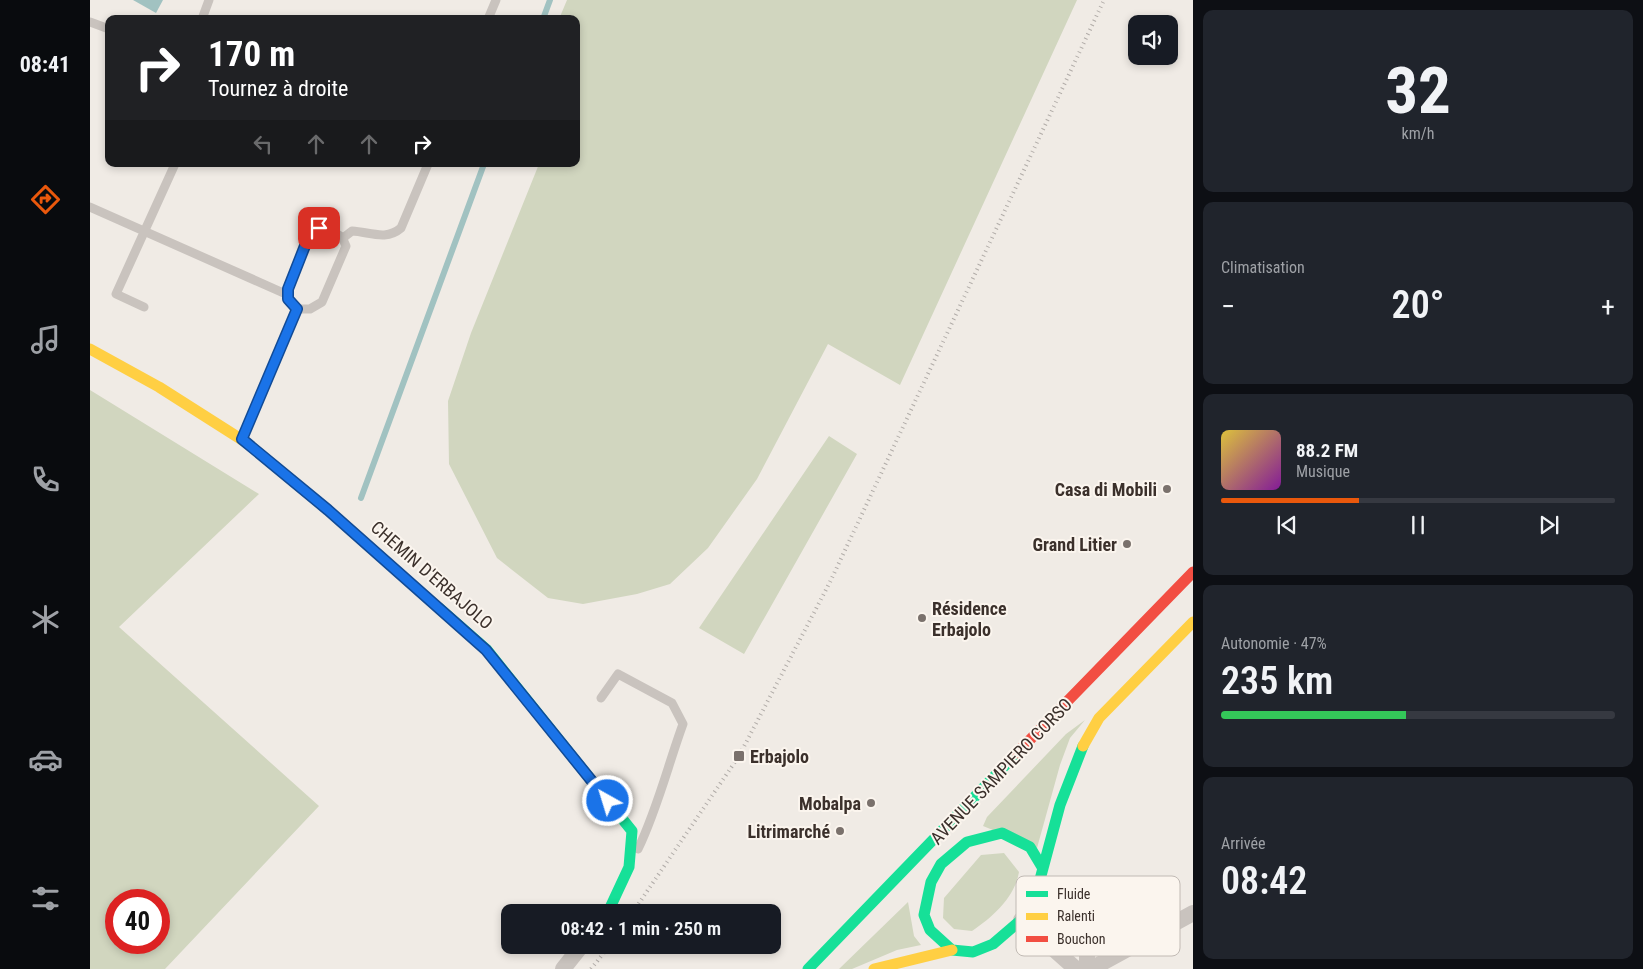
<!DOCTYPE html>
<html lang="fr">
<meta charset="utf-8">
<style>
:root{--surface:#171b24;--page:#20242c;--text:#f1f3f6;--muted:#9ea1a6;--line:#363941;--accent:#ea580c}
body{margin:0;font-family:"Roboto Condensed",sans-serif;background:var(--page);color:var(--text);height:100vh;display:flex;flex-direction:column;font-size:19px;white-space:nowrap}
*{box-sizing:border-box;margin:0}
p{font-size:16px;color:var(--muted)}
.icon{flex:none;width:28px;height:28px;fill:none;stroke:currentColor;stroke-width:2;stroke-linecap:round;stroke-linejoin:round}
.map{position:relative;flex:1;overflow:hidden}
.sheet{display:flex;flex-direction:column;gap:10px;padding:10px;background:#0d0f14;width:450px}
.sheet>*{flex:none}
.top-card{position:absolute;left:15px;top:15px;width:475px;height:152px;border-radius:10px;box-shadow:0 2px 8px #0003;background:#202124;color:#fff;overflow:hidden}
.controls{position:absolute;left:1038px;top:15px;display:grid;gap:10px}
.controls a{display:grid;place-items:center;width:50px;height:50px;border-radius:10px;background:var(--surface);box-shadow:0 2px 8px #0003;font-size:25px}
.speed{position:absolute;left:15px;top:889px;display:flex;gap:10px;font-size:25px;font-weight:700;text-align:center}
.speed>*{display:grid;place-content:center;width:65px;height:65px;border-radius:50%;background:var(--surface);box-shadow:0 2px 8px #0003;line-height:1}
.speed .limit{border:8px solid #d22;background:#fff;color:#111}
.pin{position:absolute;display:grid;place-items:center;width:42px;height:42px;color:#fff;margin:-21px;border-radius:10px;box-shadow:0 2px 8px #0006}
.me{position:absolute;width:55px;margin:-28px;rotate:321deg;stroke-linejoin:round;filter:drop-shadow(0 0 4px #0008)}
.turn{display:flex;align-items:center;gap:18px;height:105px;padding:0 20px;font-size:22px}
.turn .icon{width:65px;height:65px;stroke-width:2.5}
.turn b{display:block;font-size:35px;line-height:42px}
.lanes{display:flex;align-items:center;height:48px;padding:0 20px;background:#0003;justify-content:center;gap:25px;direction:ltr}
.lanes .off{opacity:.35}
.big{font-size:38px;font-weight:600;line-height:1.1}
.sheet .card{flex:1;display:flex;flex-direction:column;justify-content:center;gap:8px;min-width:0;padding:0 18px;border-radius:10px;background:var(--page)}
.sheet .dial{align-items:center;gap:0}
.dial b{font-size:65px;line-height:1}
.song{display:flex;align-items:center;gap:15px}
.cover{width:60px;height:60px;border-radius:8px;background:linear-gradient(135deg,hsl(50 70% 55%),hsl(290 70% 35%))}
.played{height:5px;border-radius:2px;background:linear-gradient(90deg,var(--accent) 35%,var(--line) 35%)}
.keys{display:flex;justify-content:space-around;direction:ltr}
.heat{display:flex;justify-content:space-between;align-items:center;font-size:28px;direction:ltr}
.charge{height:8px;border-radius:4px;background:linear-gradient(90deg,#34c759 47%,var(--line) 0)}
.trip{position:absolute;left:411px;top:904px;width:280px;height:50px;border-radius:10px;background:var(--surface);box-shadow:0 2px 8px #0003;font-weight:600;line-height:50px;text-align:center}
main{display:flex;flex:1;min-height:0}
.tabs{display:flex;flex-direction:column;width:90px;justify-content:space-around;align-items:center;background:#090b0e;color:var(--muted)}
.tabs .icon{width:35px;height:35px}
.tabs .current{color:var(--accent)}
.tabs b{font-size:22px;color:var(--text)}
.map>svg:first-child{display:block}
</style>
<main>
<nav class="tabs">
<b>08:41</b>
<svg class="icon current" aria-label="directions" viewBox="0 0 24 24"><path d="M12 3l9 9-9 9-9-9zM9 14v-3h6M13 9l2 2-2 2"/></svg>
<svg class="icon" aria-label="music" viewBox="0 0 24 24"><path d="M9 18V5l10-2v13"/><circle cx="6" cy="18" r="3"/><circle cx="16" cy="16" r="3"/></svg>
<svg class="icon" aria-label="phone" viewBox="0 0 24 24"><path d="M5 4h4l2 5-3 2q2 4 5 5l2-3 5 2v4C11 20 4 13 5 4z"/></svg>
<svg class="icon" aria-label="climate" viewBox="0 0 24 24"><path d="M12 3v18M4 7l16 10M4 17L20 7"/></svg>
<svg class="icon" aria-label="car" viewBox="0 0 24 24"><path d="M5 17H2v-5l4-1 3-4h7l3 4 3 1v5h-3M9 17h6M6 11h13"/><circle cx="7" cy="17" r="2"/><circle cx="17" cy="17" r="2"/></svg>
<svg class="icon" aria-label="filters" viewBox="0 0 24 24"><path d="M4 7h16M4 17h16"/><circle cx="9" cy="7" r="2"/><circle cx="15" cy="17" r="2"/></svg>
</nav>
<div class="map">
<svg width="1103" height="969" viewBox="0 0 1103 969">
<rect width="100%" height="100%" fill="#f0ebe5"/>
<path fill="#d1d6bf" fill-rule="evenodd" d="M477 0H987L810 385 738 344 667 479 618 548 580 584 547 594 493 604 458 598 407 558 359 464 358 401 381 333 449 164H486V19H469Z
M0 390 169 494 29 627 229 806 75 969H0ZM26 900H69V942H26Z
M739 436 767 454 654 654 609 628Z
M995 720 980 738 970 765 947 848 893 826 897 817 976 734Z
M914 853 929 872C925 897 903 917 882 931L864 929 853 918 854 898 891 855Z
M818 902 824 936 831 945 807 950 762 969H749Z"/>
<path fill="#a1c2c1" d="M43 0H73L66 13Z"/>
<g fill="none" stroke-linecap="round" stroke-linejoin="round">
<path stroke="#a1c2c1" stroke-width="6" d="M453 19 460 0
M271 498 394 164"/>
<path stroke="#c9c3be" stroke-width="9" d="M112 19 119 0
M398 19 406 0
M0 22 19 29
M0 207 198 295
M253 238 262 231C280 232 296 241 311 228L338 164
M54 307 26 294 85 164
M152 439 207 309 198 299V289L220 233 229 228 239 229 252 237 256 246 232 302 220 309H207
M511 698 528 674 582 703 593 724C578 765 567 810 548 849"/>
<path stroke="#c9c3be" stroke-width="16" d="M945 898 997 952V969
M931 920 986 969
M473 969 492 945
M1001 969 1103 913"/>
<path stroke="#16e098" stroke-width="11" d="M349 608 397 650 542 831 539 867 518 912
M952 867 940 847 912 833 877 842 851 864 841 882 834 915 840 930 862 950 883 952 903 944 931 920 945 898 970 805 993 746
M718 969 927 753"/>
<path stroke="#ffcf43" stroke-width="11" d="M0 349 69 387 157 443 238 510 349 608
M993 746 1009 718 1103 622
M784 969 862 950"/>
<path stroke="#f24e42" stroke-width="11" d="M927 753 1103 572"/>
<path stroke="#b1aca8" stroke-width="4" stroke-dasharray="1 4" stroke-linecap="butt" d="M543 912 649 756 740 582 1014 0
M501 969 520 945"/>
</g>
<g fill="none" stroke-linecap="round" stroke-linejoin="round">
<g stroke="#114b97" stroke-width="12">
<path id="route" d="M229 228 220 233 198 289V299L207 309 152 439 238 510 396 650 518 801"/>
</g>
<use href="#route" stroke="#1a73e8" stroke-width="9"/>
</g>
<g fill="#7a716c" stroke="#fbf5ee" stroke-width="2">
<circle cx="1077" cy="489" r="5"/>
<circle cx="1037" cy="544" r="5"/>
<circle cx="832" cy="618" r="5"/>
<rect x="643" y="750" width="12" height="12" rx="2.5"/>
<circle cx="781" cy="803" r="5"/>
<circle cx="750" cy="831" r="5"/>
</g>
<g text-anchor="middle" dominant-baseline="central" stroke-width="4" stroke-linejoin="round" paint-order="stroke">
<g font-size="18" font-weight="bold" fill="#3b302b" stroke="#fbf5ee" text-anchor="end">
<text x="1067" y="489">Casa di Mobili</text>
<text x="1027" y="544">Grand Litier</text>
<text x="842" y="608" text-anchor="start">Résidence<tspan x="842" dy="21">Erbajolo</tspan></text>
<text x="660" y="756" text-anchor="start">Erbajolo</text>
<text x="771" y="803">Mobalpa</text>
<text x="740" y="831">Litrimarché</text>
</g>
<g font-size="18" fill="#3b302b" stroke="#fbf5ee">
<text transform="translate(342 575) rotate(41)">CHEMIN D'ERBAJOLO</text>
<text transform="translate(911 771) rotate(-46)">AVENUE SAMPIERO CORSO</text>
</g>
</g>
<rect x="926" y="876" width="164" height="80" rx="8" fill="#fbf5ee" stroke="#c1bab4" stroke-width="1"/>
<rect x="936" y="891" width="22" height="6" fill="#16e098"/>
<rect x="936" y="913" width="22" height="7" fill="#ffcf43"/>
<rect x="936" y="936" width="22" height="6" fill="#f24e42"/>
<g font-size="14" fill="#3b302b">
<text x="967" y="899">Fluide</text>
<text x="967" y="921">Ralenti</text>
<text x="967" y="944">Bouchon</text>
</g>
</svg>
<div class="controls">
<a><svg class="icon" aria-label="sound" viewBox="0 0 24 24"><path d="M4 9h4l5-4v14l-5-4H4zM17 9q2 3 0 6"/></svg></a>
</div>
<div class="speed"><div class="limit">40</div></div>
<div class="pin" style="left:229px;top:228px;background:#d93025"><svg class="icon" aria-label="arrive" viewBox="0 0 24 24"><path d="M6 21V4h12l-3 4 3 4H6"/></svg></div>
<svg class="me" style="left:518px;top:801px" viewBox="-20 -20 40 40"><circle r="17" fill="#1a73e8" stroke="#fff" stroke-width="3"/><path d="M0-11L8 9 0 5-8 9z" fill="#fff"/></svg>
<div class="trip">08:42 · 1 min · 250 m</div>
<div class="top-card">
<div class="turn"><svg class="icon" aria-label="right" viewBox="0 0 24 24"><path d="M7 20v-9h11M14 6l5 5-5 5"/></svg><div><b>170 m</b>Tournez à droite</div></div>
<div class="lanes"><svg class="icon off" aria-label="left" viewBox="0 0 24 24"><path d="M17 20v-9H6M10 6l-5 5 5 5"/></svg><svg class="icon off" aria-label="ahead" viewBox="0 0 24 24"><path d="M12 20V5M6 11l6-6 6 6"/></svg><svg class="icon off" aria-label="ahead" viewBox="0 0 24 24"><path d="M12 20V5M6 11l6-6 6 6"/></svg><svg class="icon" aria-label="right" viewBox="0 0 24 24"><path d="M7 20v-9h11M14 6l5 5-5 5"/></svg></div>
</div>
</div>
<section class="sheet">
<div class="card dial"><b>32</b><p>km/h</p></div>
<div class="card"><p>Climatisation</p>
<div class="heat"><a>−</a><b class="big">20°</b><a>+</a></div>
</div>
<div class="card">
<div class="song"><i class="cover"></i><div><b>88.2 FM</b><p>Musique</p></div></div>
<div class="played"></div>
<div class="keys"><svg class="icon" aria-label="previous" viewBox="0 0 24 24"><path d="M18 5L8 12l10 7zM5 5v14"/></svg><svg class="icon" aria-label="pause" viewBox="0 0 24 24"><path d="M8 5v14M16 5v14"/></svg><svg class="icon" aria-label="next" viewBox="0 0 24 24"><path d="M6 5l10 7-10 7zM19 5v14"/></svg></div>
</div>
<div class="card"><p>Autonomie · 47%</p><b class="big">235 km</b><div class="charge"></div></div>
<div class="card"><p>Arrivée</p><b class="big">08:42</b></div>
</section>
</main>
